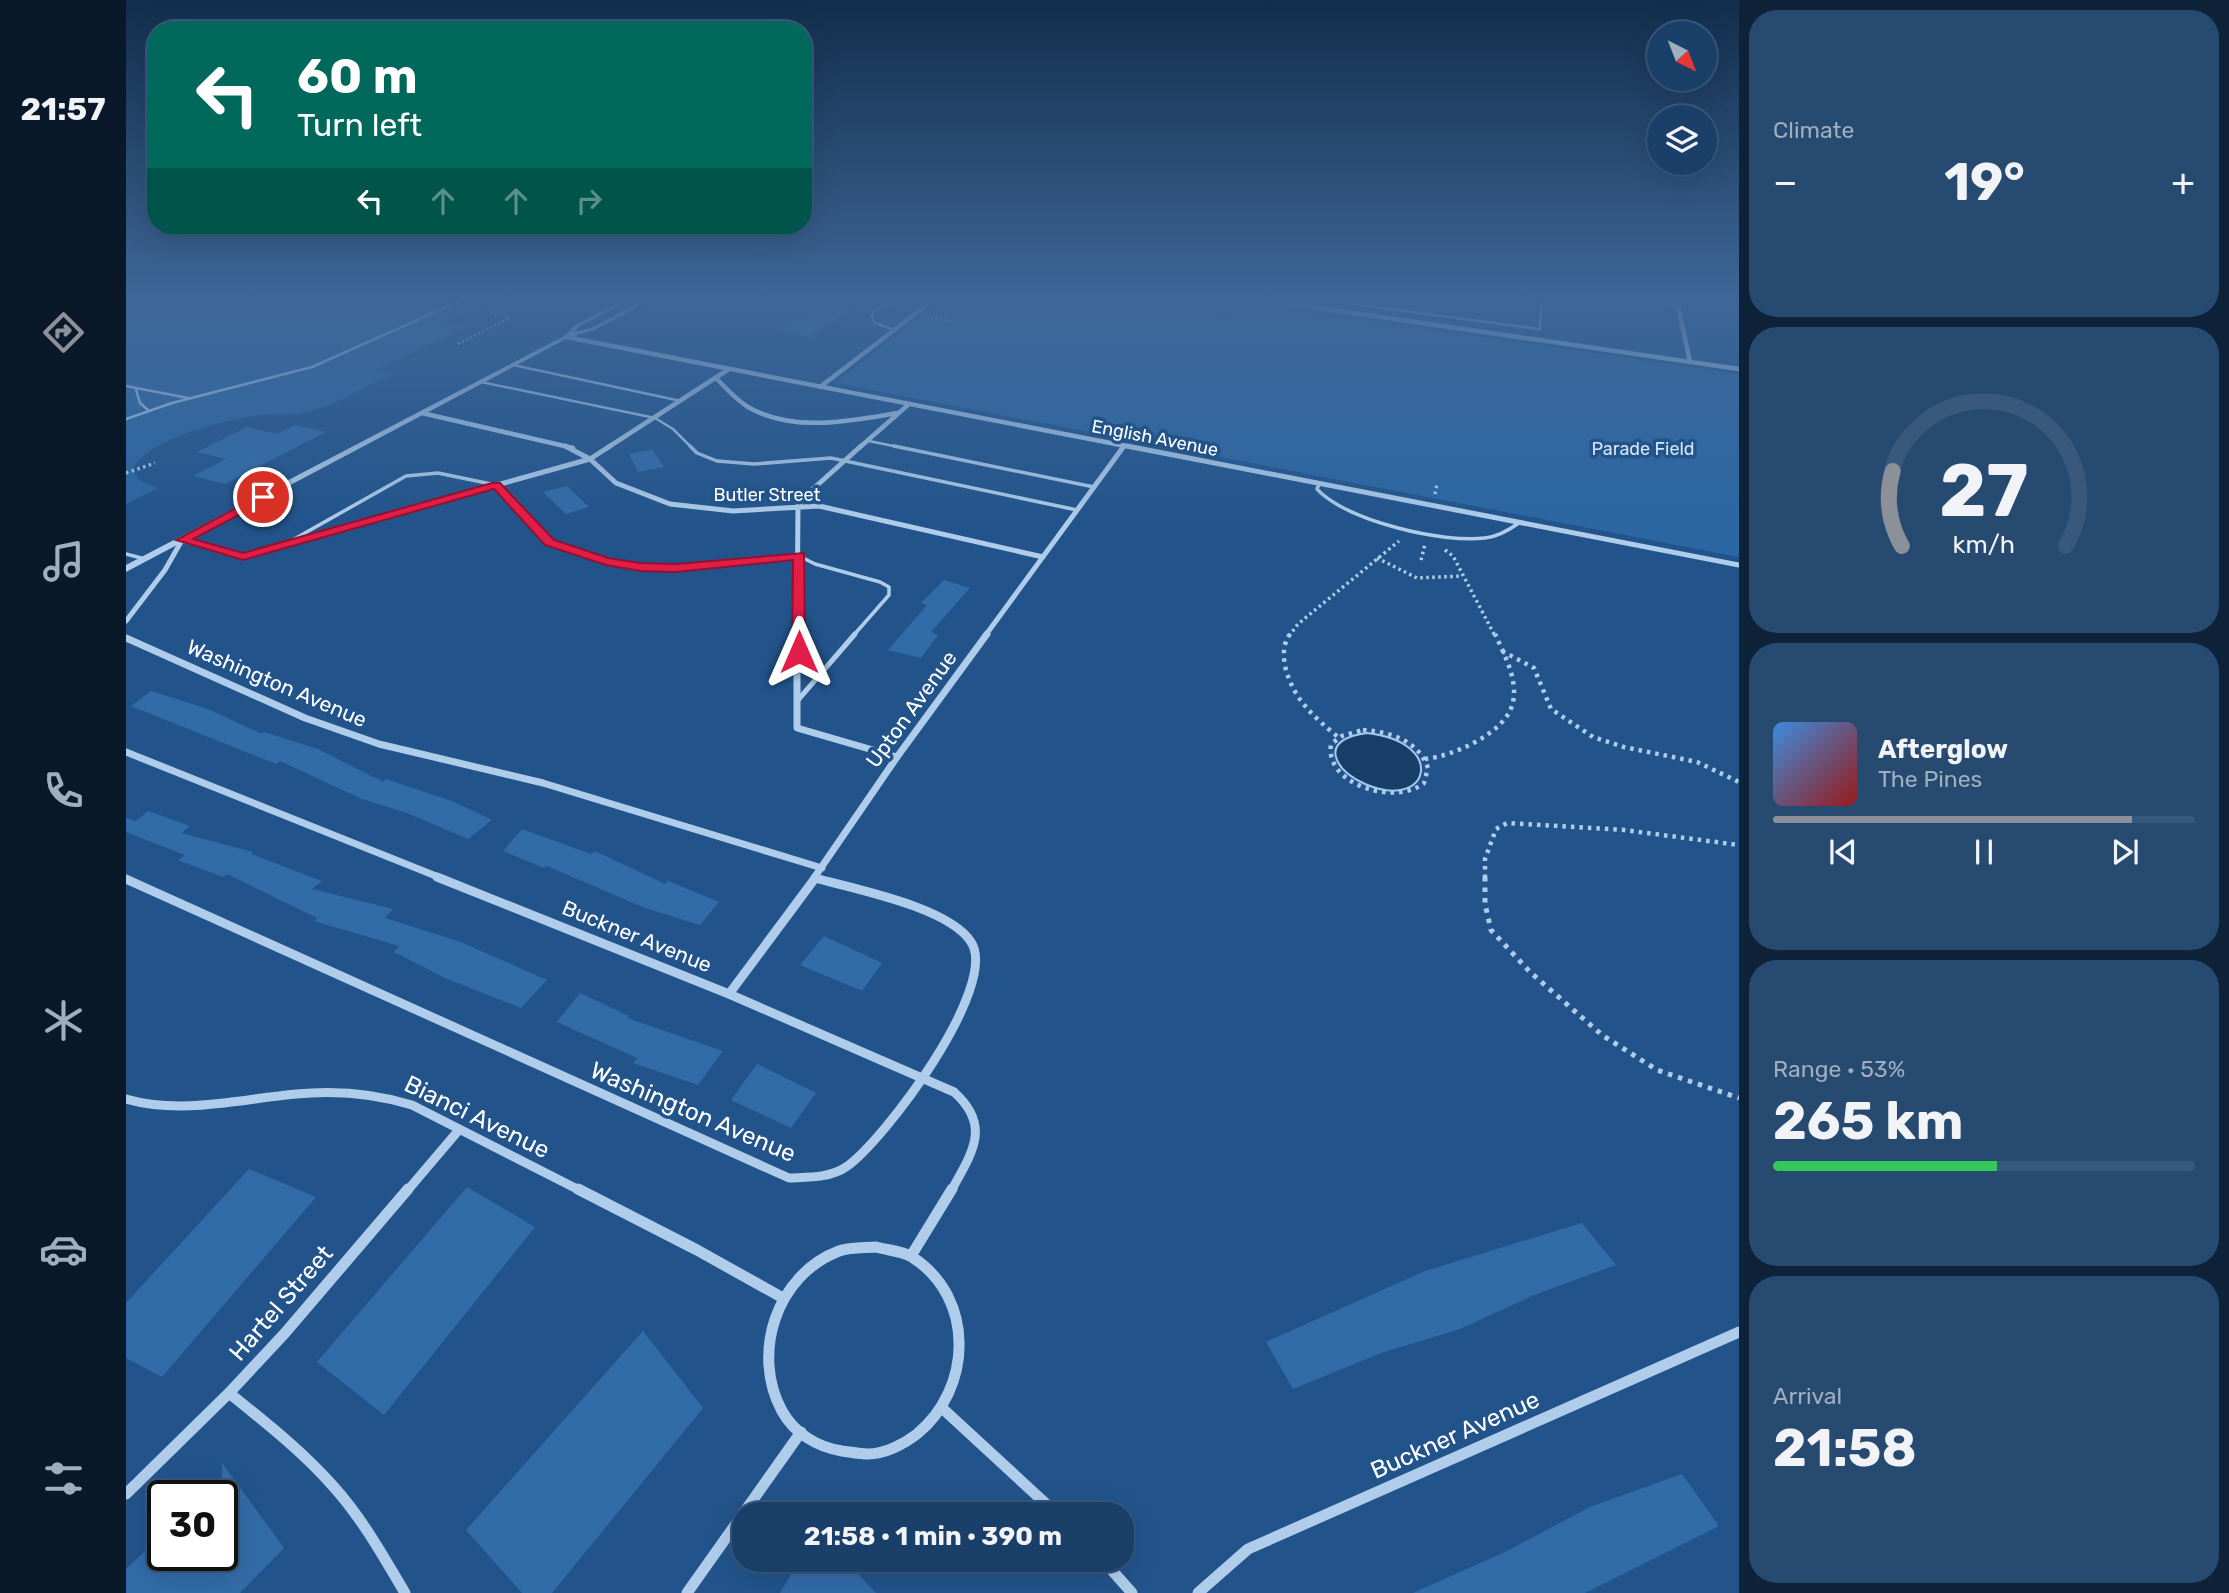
<!DOCTYPE html>
<meta charset="utf-8">
<style>
:root{--surface:#1a3f68;--page:#274a71;--text:#f1f3f6;--muted:#9fafc0;--line:#38587c;--accent:#8c9099}
body{margin:0;font-family:Rubik,sans-serif;background:var(--page);color:var(--text);height:100vh;display:flex;flex-direction:column;font-size:26px;white-space:nowrap}
*{box-sizing:border-box;margin:0}
p{font-size:23px;color:var(--muted)}
.icon{flex:none;width:38px;height:38px;fill:none;stroke:currentColor;stroke-width:2;stroke-linecap:round;stroke-linejoin:round}
.map{position:relative;flex:1;overflow:hidden}
.panel{display:flex;flex-direction:column;gap:10px;padding:10px;background:#0e2339;width:490px}
.panel>*{flex:none}
.banner{position:absolute;left:21px;top:21px;width:665px;height:214px;border-radius:28px;box-shadow:0 7px 28px #0002,0 0 0 2px var(--line);background:#00695c;color:#fff;overflow:hidden}
.needle{width:46px;rotate:138deg}
.controls{position:absolute;left:1521px;top:21px;display:grid;gap:14px}
.controls a{display:grid;place-items:center;width:70px;height:70px;border-radius:50%;background:var(--surface);box-shadow:0 7px 28px #0002,0 0 0 2px var(--line);font-size:35px}
.speed{position:absolute;left:21px;top:1480px;display:flex;gap:14px;font-size:35px;font-weight:700;text-align:center}
.speed>*{display:grid;place-content:center;width:91px;height:91px;border-radius:50%;background:var(--surface);box-shadow:0 7px 28px #0002,0 0 0 2px var(--line);line-height:1}
.speed .limit{border:4px solid #111;border-radius:10px;background:#fff;color:#111}
.pin{position:absolute;display:grid;place-items:center;width:60px;height:60px;color:#fff;margin:-30px;border:4px solid #fff;border-radius:50%;box-shadow:0 2px 7px #0007}
.me{position:absolute;width:77px;margin:-38px;rotate:0deg;stroke-linejoin:round;filter:drop-shadow(0 0 5px #0008)}
.turn{display:flex;align-items:center;gap:24px;height:147px;padding:0 35px;font-size:32px}
.turn .icon{width:91px;height:91px;stroke-width:2.5}
.turn b{display:block;font-size:49px;line-height:60px}
.lanes{display:flex;align-items:center;height:66px;padding:0 35px;background:#0003;justify-content:center;gap:35px;direction:ltr}
.lanes .off{opacity:.35}
.big{font-size:52px;font-weight:700;line-height:1.1}
.panel .tile{flex:1;display:flex;flex-direction:column;justify-content:center;gap:10px;min-width:0;padding:0 24px;border-radius:28px;background:var(--page)}
.panel .dial{align-items:center;gap:0}
.dial svg{height:182px;overflow:visible;fill:none;stroke:var(--line);stroke-width:7;stroke-linecap:round;text-anchor:middle}
.dial text{fill:var(--text);stroke:none}
.song{display:flex;align-items:center;gap:21px}
.cover{width:84px;height:84px;border-radius:10px;background:linear-gradient(135deg,hsl(210 70% 55%),hsl(0 70% 35%))}
.played{height:7px;border-radius:4px;background:linear-gradient(90deg,var(--accent) 85%,var(--line) 85%)}
.keys{display:flex;justify-content:space-around;direction:ltr}
.heat{display:flex;justify-content:space-between;align-items:center;font-size:38px;direction:ltr}
.charge{height:10px;border-radius:5px;background:linear-gradient(90deg,#34c759 53%,var(--line) 0)}
.trip{position:absolute;left:606px;top:1502px;width:402px;height:70px;border-radius:28px;background:var(--surface);box-shadow:0 7px 28px #0002,0 0 0 2px var(--line);font-weight:700;line-height:70px;text-align:center}
main{display:flex;flex:1;min-height:0}
.tabs{display:flex;flex-direction:column;width:126px;justify-content:space-around;align-items:center;background:#0a192a;color:var(--muted)}
.tabs .icon{width:49px;height:49px}
.tabs .active{color:var(--accent)}
.tabs b{font-size:32px;color:var(--text)}
.map>svg:first-child{display:block}
</style>
<main>
<nav class="tabs">
<b>21:57</b>
<svg class="icon active" aria-label="directions" viewBox="0 0 24 24"><path d="M12 3l9 9-9 9-9-9zM9 14v-3h6M13 9l2 2-2 2"/></svg>
<svg class="icon" aria-label="music" viewBox="0 0 24 24"><path d="M9 18V5l10-2v13"/><circle cx="6" cy="18" r="3"/><circle cx="16" cy="16" r="3"/></svg>
<svg class="icon" aria-label="phone" viewBox="0 0 24 24"><path d="M5 4h4l2 5-3 2q2 4 5 5l2-3 5 2v4C11 20 4 13 5 4z"/></svg>
<svg class="icon" aria-label="climate" viewBox="0 0 24 24"><path d="M12 3v18M4 7l16 10M4 17L20 7"/></svg>
<svg class="icon" aria-label="car" viewBox="0 0 24 24"><path d="M5 17H2v-5l4-1 3-4h7l3 4 3 1v5h-3M9 17h6M6 11h13"/><circle cx="7" cy="17" r="2"/><circle cx="17" cy="17" r="2"/></svg>
<svg class="icon" aria-label="filters" viewBox="0 0 24 24"><path d="M4 7h16M4 17h16"/><circle cx="9" cy="7" r="2"/><circle cx="15" cy="17" r="2"/></svg>
</nav>
<div class="map">
<svg width="1613" height="1593" viewBox="0 0 1613 1593">
<rect width="100%" height="100%" fill="#22548b"/>
<path fill="#2c67a3" d="M0 301H314L307 305 337 311 315 322 341 327 250 370 266 374C239 387 211 404 182 412 167 416 149 413 133 415 100 420 24 437 7 469L14 481 32 488 0 504Z
M814 301H1006L1107 316 1115 303 1613 374V557L709 383Z"/>
<path fill="#183f6a" stroke="#a3c8ec" stroke-width="2" d="M1241 733C1322 742 1304 812 1239 784 1228 779 1216 772 1211 760 1203 741 1226 735 1241 733Z"/>
<path fill="#326ca8" d="M700 301H736L685 337 655 331Z
M170 425 200 432 99 484 67 476 100 459 71 452 121 427 151 434Z
M526 449 538 467 512 472 503 454Z
M441 486 463 507 440 514 417 492Z
M818 580 844 588 805 632 812 635 795 658 762 650 801 605 795 603Z
M25 691 82 709 136 734 138 732 192 749 257 782 260 779 326 801 366 820 342 839 281 813 236 799 154 761 150 764 5 706Z
M22 811 64 826 55 833 127 852 125 854 196 881 186 889 267 909 259 918 335 942 421 980 395 1008 319 978 268 952 273 946 188 921 191 918 101 874 97 877 52 860 59 855 0 832V818L10 821Z
M396 829 465 854 469 851 539 884 542 881 593 902 574 925 519 908 421 866 418 868 377 851Z
M698 936 756 963 736 991 674 965Z
M454 993 503 1016 501 1018 597 1051 572 1085 507 1063 511 1058 431 1022Z
M631 1064 690 1093 665 1128 605 1100Z
M123 1169 190 1197 36 1377 0 1358V1303Z
M341 1187 409 1227 258 1415 191 1362Z
M1456 1223 1490 1265 1408 1295 1334 1329 1255 1353 1167 1389 1140 1342 1299 1271Z
M517 1331 577 1408 426 1593H396L340 1530Z
M96 1463 158 1548 114 1593H0V1569L37 1534V1556H96V1496H76L96 1477Z
M1556 1474 1593 1526 1459 1593H1287L1379 1552 1464 1507Z
M674 1559H718L750 1593H654Z"/>
<g fill="none" stroke-linecap="round" stroke-linejoin="round">
<path stroke="#afcdeb" stroke-width="2.5" stroke-dasharray="2 2.5" stroke-linecap="butt" d="M805 318 824 321
M332 344 384 318 358 311"/>
<path stroke="#afcdeb" stroke-width="3.5" stroke-dasharray="2.5 3.5" stroke-linecap="butt" d="M0 473 29 463
M1309 494 1311 484
M1319 550 1327 556 1369 636
M1251 558 1291 578 1336 576
M1295 560 1299 544
M1163 636 1172 624 1273 541"/>
<path stroke="#afcdeb" stroke-width="4.5" stroke-dasharray="3.5 5" stroke-linecap="butt" d="M1164 634C1157 644 1157 654 1159 666 1167 699 1187 716 1212 737
M1376 651 1408 668 1425 709 1467 737 1498 747 1571 762 1613 782
M1237 730C1264 732 1292 740 1302 768L1298 783C1270 806 1198 785 1205 744L1216 736Z
M1299 759C1327 756 1381 733 1387 702 1392 679 1378 654 1369 634
M1359 878V859L1370 829 1381 823 1498 830 1613 845"/>
<path stroke="#afcdeb" stroke-width="5" stroke-dasharray="4.5 6" stroke-linecap="butt" d="M1359 877V904L1365 930 1404 972 1476 1035 1531 1070 1613 1098"/>
<path stroke="#afcdeb" stroke-width="2.5" d="M1203 301 1414 329 1415 301
M1524 301 1552 306
M768 330 749 323 745 316 750 309 776 301
M387 365 555 401
M355 382 529 418 547 429 566 448
M0 386 62 398
M10 390 14 403 22 410
M0 419 46 403 186 367 334 301
M743 441 777 448"/>
<path stroke="#afcdeb" stroke-width="3.5" d="M564 446 571 453 591 461 628 464 705 458 951 510
M768 446 968 487
M1193 484 1191 489 1195 493C1228 522 1315 543 1359 538 1371 537 1383 530 1393 523
M163 542 280 476 312 473 370 485 424 543 480 561 514 567 550 568 673 556 689 564 754 582 763 587V595L727 636
M0 554 19 559"/>
<path stroke="#afcdeb" stroke-width="5" d="M672 700 729 634"/>
<path stroke="#afcdeb" stroke-width="4.5" d="M1144 301 1613 369
M1551 301 1564 362
M440 337 1010 448
M590 378C600 388 610 400 622 407 667 433 723 421 771 413
M694 387 806 301
M296 413 447 448
M481 448 603 369
M733 448 783 404"/>
<path stroke="#afcdeb" stroke-width="5" d="M439 446 464 459 490 483 544 504 607 511 693 506 917 557
M1001 446 1613 565
M0 621 39 570 56 540 117 556 464 459 484 446
M671 636 672 506 678 497 735 446
M859 636 998 446"/>
<path stroke="#afcdeb" stroke-width="7" d="M671 634V728L771 757
M0 638 179 718 253 744 417 783 696 868
M0 752 315 878
M688 878 771 757 861 634"/>
<path stroke="#afcdeb" stroke-width="9" d="M311 877 603 994 828 1092C866 1126 846 1153 825 1191
M0 879 663 1178C682 1177 704 1178 720 1167 758 1141 874 986 845 942 823 907 728 889 689 878
M603 994 690 877
M0 1099C56 1115 114 1099 170 1094 210 1090 247 1093 286 1105L455 1191
M281 1191 332 1131"/>
<path stroke="#afcdeb" stroke-width="11" d="M452 1189 571 1250 657 1298
M750 1247C761 1250 776 1251 786 1257 850 1298 846 1389 791 1434 778 1444 759 1454 742 1454 734 1454 724 1452 716 1451 691 1447 668 1433 656 1411 625 1354 650 1275 713 1251 725 1247 738 1248 750 1247Z
M785 1256 826 1189
M103 1393C139 1422 176 1451 207 1486 236 1518 257 1556 279 1593
M816 1408 931 1514
M0 1494 103 1393 159 1333 282 1189
M976 1559 1006 1593
M561 1593 675 1432
M1072 1593 1122 1549 1613 1332"/>
<path fill="#afcdeb" fill-rule="evenodd" d="M494 301H502L453 327 448 332 465 328 515 301H523L469 330 442 338 0 572V565L440 335 449 325Z"/>
</g>
<linearGradient id="sky" x2="0" y2="1"><stop stop-color="#132e4c"/><stop offset="0.57" stop-color="#3e6798"/><stop offset="1" stop-color="#3e6798" stop-opacity="0"/></linearGradient>
<rect width="1613" height="524" fill="url(#sky)"/>
<path fill="#e11d48" stroke="#92132f" stroke-width="2" d="M366 483H374L428 540 482 558 514 563 550 564 678 553 679 652 673 656 666 652 667 560 550 572 514 571 480 565 419 545 368 489 117 560 50 540 137 494 143 497 141 500 67 539 117 553Z"/>
<g text-anchor="middle" dominant-baseline="central" stroke-width="7" stroke-linejoin="round" paint-order="stroke">
<g font-size="18" fill="#fff" stroke="#22548b">
<text transform="translate(1029 438) rotate(11)">English Avenue</text>
<text x="641" y="495">Butler Street</text>
</g>
<g font-size="18" fill="#d4e6f8" stroke="#22548b">
<text x="1517" y="449">Parade Field</text>
</g>
<g font-size="21" fill="#fff" stroke="#22548b">
<text transform="translate(151 683) rotate(23)">Washington Avenue</text>
<text transform="translate(785 709) rotate(-54)">Upton Avenue</text>
<text transform="translate(511 936) rotate(22)">Buckner Avenue</text>
</g>
<g font-size="24" fill="#fff" stroke="#22548b">
<text transform="translate(567 1112) rotate(23)">Washington Avenue</text>
<text transform="translate(351 1117) rotate(26)">Bianci Avenue</text>
<text transform="translate(155 1303) rotate(-49)">Hartel Street</text>
<text transform="translate(1329 1435) rotate(-24)">Buckner Avenue</text>
</g>
</g>
</svg>
<div class="controls">
<a><svg class="needle" viewBox="-14 -14 28 28"><path d="M0-13l5 13h-10z" fill="#e53935"/><path d="M0 13l5-13h-10z" fill="#9fafc0"/></svg></a>
<a><svg class="icon" aria-label="layers" viewBox="0 0 24 24"><path d="M12 4l9 5-9 5-9-5zM3 14l9 5 9-5"/></svg></a>
</div>
<div class="speed"><div class="limit">30</div></div>
<div class="pin" style="left:137px;top:497px;background:#d93025"><svg class="icon" aria-label="arrive" viewBox="0 0 24 24"><path d="M6 21V4h12l-3 4 3 4H6"/></svg></div>
<svg class="me" style="left:673px;top:652px" viewBox="-20 -20 40 40"><path d="M0-17L14 15 0 8-14 15z" fill="#e11d48" stroke="#fff" stroke-width="4"/></svg>
<div class="trip">21:58 · 1 min · 390 m</div>
<div class="banner">
<div class="turn"><svg class="icon" aria-label="left" viewBox="0 0 24 24"><path d="M17 20v-9H6M10 6l-5 5 5 5"/></svg><div><b>60 m</b>Turn left</div></div>
<div class="lanes"><svg class="icon" aria-label="left" viewBox="0 0 24 24"><path d="M17 20v-9H6M10 6l-5 5 5 5"/></svg><svg class="icon off" aria-label="ahead" viewBox="0 0 24 24"><path d="M12 20V5M6 11l6-6 6 6"/></svg><svg class="icon off" aria-label="ahead" viewBox="0 0 24 24"><path d="M12 20V5M6 11l6-6 6 6"/></svg><svg class="icon off" aria-label="right" viewBox="0 0 24 24"><path d="M7 20v-9h11M14 6l5 5-5 5"/></svg></div>
</div>
</div>
<section class="panel">
<div class="tile"><p>Climate</p>
<div class="heat"><a>−</a><b class="big">19°</b><a>+</a></div>
</div>
<div class="tile dial"><svg viewBox="0 0 100 80">
<path d="M14 69A42 42 0 1 1 86 69"/>
<path d="M14 69A42 42 0 0 1 10 36" stroke="#8c9099"/>
<text x="50" y="56" font-size="32" font-weight="700">27</text>
<text x="50" y="72" font-size="11">km/h</text>
</svg></div>
<div class="tile">
<div class="song"><i class="cover"></i><div><b>Afterglow</b><p>The Pines</p></div></div>
<div class="played"></div>
<div class="keys"><svg class="icon" aria-label="previous" viewBox="0 0 24 24"><path d="M18 5L8 12l10 7zM5 5v14"/></svg><svg class="icon" aria-label="pause" viewBox="0 0 24 24"><path d="M8 5v14M16 5v14"/></svg><svg class="icon" aria-label="next" viewBox="0 0 24 24"><path d="M6 5l10 7-10 7zM19 5v14"/></svg></div>
</div>
<div class="tile"><p>Range · 53%</p><b class="big">265 km</b><div class="charge"></div></div>
<div class="tile"><p>Arrival</p><b class="big">21:58</b></div>
</section>
</main>
